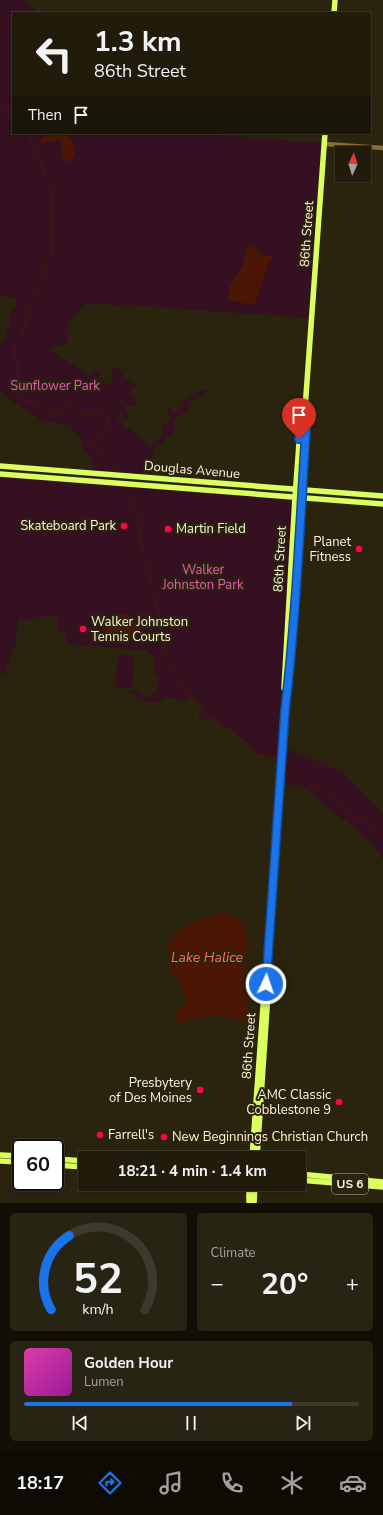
<!DOCTYPE html>
<meta charset="utf-8">
<style>
:root{--surface:#201b0a;--page:#282413;--text:#f1f3f6;--muted:#a2a19c;--line:#3d392b;--accent:#1a73e8}
body{margin:0;font-family:"Nunito Sans",sans-serif;background:var(--page);color:var(--text);height:100vh;display:flex;flex-direction:column;font-size:15px;white-space:nowrap}
*{box-sizing:border-box;margin:0}
p{font-size:13px;color:var(--muted)}
.icon{flex:none;width:22px;height:22px;fill:none;stroke:currentColor;stroke-width:2;stroke-linecap:round;stroke-linejoin:round}
.map{position:relative;height:1203px;overflow:hidden}
.sheet{display:flex;flex-direction:column;gap:10px;padding:10px;background:#120f06;flex:1}
.sheet>*{flex:none}
.top-card{position:absolute;left:12px;top:12px;width:359px;height:122px;border-radius:0px;box-shadow:0 1px 3px #0004,0 0 0 1px var(--line);background:#201b0a;color:var(--text);overflow:hidden}
.needle{width:26px;rotate:4deg}
.buttons{position:absolute;left:335px;top:146px;display:grid;gap:8px}
.buttons a{display:grid;place-items:center;width:36px;height:36px;border-radius:0px;background:var(--surface);box-shadow:0 1px 3px #0004,0 0 0 1px var(--line);font-size:20px}
.speed{position:absolute;left:12px;top:1139px;display:flex;gap:8px;font-size:20px;font-weight:700;text-align:center}
.speed>*{display:grid;place-content:center;width:52px;height:52px;border-radius:50%;background:var(--surface);box-shadow:0 1px 3px #0004,0 0 0 1px var(--line);line-height:1}
.speed .limit{border:2px solid #111;border-radius:6px;background:#fff;color:#111}
.pin{position:absolute;display:grid;place-items:center;width:34px;height:34px;color:#fff;margin:-41px -17px;border-radius:50% 50% 50% 0;rotate:-45deg;box-shadow:0 0 4px #0007}
.pin .icon{rotate:45deg}
.me{position:absolute;width:44px;margin:-22px;rotate:3deg;stroke-linejoin:round;filter:drop-shadow(0 0 3px #0008)}
.turn{display:flex;align-items:center;gap:14px;height:84px;padding:0 16px;font-size:18px}
.turn .icon{width:52px;height:52px;stroke-width:2.5}
.turn b{display:block;font-size:28px;line-height:34px}
.then{display:flex;align-items:center;height:38px;padding:0 16px;background:#0003;gap:8px;font-size:15px}
.big{font-size:30px;font-weight:700;line-height:1.1}
.sheet .card{flex:1;display:flex;flex-direction:column;justify-content:center;gap:6px;min-width:0;padding:0 14px;border-radius:6px;background:var(--page)}
.sheet .dial{align-items:center;gap:0}
.dial svg{height:104px;overflow:visible;fill:none;stroke:var(--line);stroke-width:7;stroke-linecap:round;text-anchor:middle}
.dial text{fill:var(--text);stroke:none}
.song{display:flex;align-items:center;gap:12px}
.cover{width:48px;height:48px;border-radius:6px;background:linear-gradient(135deg,hsl(320 70% 55%),hsl(300 70% 35%))}
.played{height:4px;border-radius:2px;background:linear-gradient(90deg,var(--accent) 80%,var(--line) 80%)}
.keys{display:flex;justify-content:space-around;direction:ltr}
.heat{display:flex;justify-content:space-between;align-items:center;font-size:22px;direction:ltr}
.sheet .tiles{flex:1;display:grid;gap:10px;grid-template-columns:1fr 1fr}
.card:last-child{grid-column:span 2}
.trip{position:absolute;left:78px;top:1151px;width:228px;height:40px;border-radius:0px;background:var(--surface);box-shadow:0 1px 3px #0004,0 0 0 1px var(--line);font-weight:700;line-height:40px;text-align:center}
.tabs{display:flex;height:64px;justify-content:space-around;align-items:center;background:#0d0b04;color:var(--muted)}
.tabs .icon{width:28px;height:28px}
.tabs .selected{color:var(--accent)}
.tabs b{font-size:18px;color:var(--text)}
.map>svg:first-child{display:block}
</style>
<div class="map">
<svg width="383" height="1203" viewBox="0 0 383 1203">
<rect width="100%" height="100%" fill="#2a240e"/>
<path fill="#351020" d="M0 0H25L39 13H13V133H182L321 143 308 318 139 306 132 308 128 305 121 308C113 302 95 305 84 304L74 319 70 320 67 323 70 327 69 330 66 332 69 342 61 346H52L50 350 91 376V371H98L100 373 98 378 110 386 113 376 111 370 115 368 119 369C122 377 128 380 135 383L137 387 131 391V394L137 401V406L125 405 128 419 126 420 123 419 121 410 119 413 118 419 131 431 139 434 143 441 150 447 164 433 162 426 170 421 167 413 169 408 171 409 174 413 179 408 183 400 190 397 198 390 202 391 208 389V391C204 394 199 395 195 399 191 402 190 409 186 411 181 414 176 418 173 424L175 428 174 432 156 447 150 461 144 466 142 475 131 474V472L107 471V472L92 471V459H91L90 455 84 452 80 436 75 434C73 420 52 425 40 420L36 415 27 412 25 409 21 408 18 404 12 402 9 397 3 396 2 391 0 389V343L5 341V336L10 322 9 314 15 308 18 298 0 296Z
M0 476 178 490 194 493 238 494 253 497 289 500 291 502 292 508 289 548 288 596 277 758 254 753 249 745 231 730 219 722 208 718 202 720 200 719 199 717V712L203 710 201 706V703L195 701 190 696 186 700 180 701 172 697H165L157 703 138 700 136 695 130 693 131 691 139 692 148 698 151 697 154 690 158 688 159 679C152 674 156 666 154 659 152 656 149 653 147 650 142 649 138 651 132 650L133 649 69 644 65 640V632L57 631V617L46 616 32 620 18 619 15 646 8 662 6 673 0 674Z
M118 655 134 656 132 688 115 687Z
M282 747 343 772 383 814V859L373 845 351 824 330 810 311 792 300 786 280 783Z"/>
<path fill="#4c1605" d="M49 133C54 133 61 132 66 134 75 138 80 160 66 162 62 156 61 148 61 140L59 139 45 143H42V139Z
M252 245C257 254 263 256 273 256L274 258 269 263 257 299 255 303 251 305 227 299 229 292V288C236 275 247 264 246 248Z
M127 614C144 620 138 658 108 638L105 633 104 628 109 625 110 617Z
M218 913C229 913 234 914 240 922 255 939 241 961 243 982 244 993 254 1012 244 1021 234 1021 224 1015 213 1015 199 1016 186 1024 173 1020L177 1011 187 1002 181 984 169 968 168 942 180 929Z"/>
<g fill="none" stroke-linecap="round" stroke-linejoin="round">
<path stroke="#4c1605" stroke-width="1" d="M0 24V31
M0 108 13 114
M30 133 31 142 37 152 50 188 53 203 52 255 48 258 41 283 29 309 22 335 16 342 15 347 14 353 18 368 17 391 23 400C28 402 34 401 38 404 47 410 52 420 63 411L62 405 67 402C73 404 72 408 76 411 83 417 95 414 102 412L108 415C108 421 108 430 103 434 95 441 89 437 95 450 107 455 113 460 117 472
M125 488 138 517 139 531 145 562 149 570 151 579V587L159 612 158 621 170 668 177 677 178 682 185 689 188 699 192 703 201 706 208 714 224 727 231 730 249 745 254 753 281 760
M284 761C294 765 297 777 306 783 311 787 320 791 326 792 330 794 334 792 338 795 340 799 340 804 342 808 345 817 361 818 369 820L372 828 383 835"/>
<path stroke="#8e6e34" stroke-width="4.5" d="M325 144 383 148"/>
<path stroke="#daff5e" stroke-width="5.5" d="M334 13 335 0
M0 466 383 496
M0 474 383 504
M284 688 295 497 300 430 303 415
M0 1155 21 1156
M252 1158 264 993 266 984 306 430 305 409 325 133
M257 1158 268 993 266 985
M55 1159 85 1161
M0 1161 21 1162
M55 1165 85 1167
M299 1174 383 1182
M299 1180 383 1187
M249 1203V1184
M254 1203 255 1184"/>
</g>
<g fill="none" stroke-linecap="round" stroke-linejoin="round">
<g stroke="#114b97" stroke-width="10">
<path id="route" d="M266 984 285 711C296 618 300 524 306 430L305 409 299 439"/>
</g>
<use href="#route" stroke="#1a73e8" stroke-width="7"/>
</g>
<g fill="#ff034e" stroke="#2a240e" stroke-width="1.5">
<circle cx="124" cy="526" r="4"/>
<circle cx="168" cy="529" r="4"/>
<circle cx="359" cy="549" r="4"/>
<circle cx="83" cy="629" r="4"/>
<circle cx="200" cy="1090" r="4"/>
<circle cx="339" cy="1102" r="4"/>
<circle cx="100" cy="1135" r="4"/>
<circle cx="164" cy="1137" r="4"/>
</g>
<g text-anchor="middle" dominant-baseline="central" stroke-width="4" stroke-linejoin="round" paint-order="stroke">
<rect fill="#2a240e" stroke="#bfb69b" stroke-width="1" x="332" y="1174" width="36" height="20" rx="3"/>
<g font-size="12" font-weight="bold" fill="#fff4d7">
<text x="350" y="1184">US 6</text>
</g>
<g font-size="13" fill="#fff4d7" stroke="#2a240e">
<text transform="translate(307 234) rotate(-86)">86th Street</text>
<text transform="translate(192 470) rotate(5)">Douglas Avenue</text>
<text transform="translate(280 559) rotate(-87)">86th Street</text>
<text transform="translate(249 1046) rotate(-86)">86th Street</text>
</g>
<g font-size="13" fill="#ec56b7" stroke="#2a240e">
<text x="55" y="386">Sunflower Park</text>
<text x="203" y="570">Walker<tspan x="203" dy="15">Johnston Park</tspan></text>
</g>
<g font-size="13" fill="#fff4d7" stroke="#2a240e" text-anchor="end">
<text x="116" y="526">Skateboard Park</text>
<text x="176" y="529" text-anchor="start">Martin Field</text>
<text x="351" y="542">Planet<tspan x="351" dy="15">Fitness</tspan></text>
<text x="91" y="622" text-anchor="start">Walker Johnston<tspan x="91" dy="15">Tennis Courts</tspan></text>
<text x="192" y="1083">Presbytery<tspan x="192" dy="15">of Des Moines</tspan></text>
<text x="331" y="1095">AMC Classic<tspan x="331" dy="15">Cobblestone 9</tspan></text>
<text x="108" y="1135" text-anchor="start">Farrell's</text>
<text x="172" y="1137" text-anchor="start">New Beginnings Christian Church</text>
</g>
<g font-size="14" font-style="italic" fill="#ff6f65" stroke="#2a240e">
<text x="207" y="957">Lake Halice</text>
</g>
</g>
</svg>
<div class="buttons">
<a><svg class="needle" viewBox="-14 -14 28 28"><path d="M0-13l5 13h-10z" fill="#e53935"/><path d="M0 13l5-13h-10z" fill="#a2a19c"/></svg></a>
</div>
<div class="speed"><div class="limit">60</div></div>
<div class="pin" style="left:299px;top:439px;background:#d93025"><svg class="icon" aria-label="arrive" viewBox="0 0 24 24"><path d="M6 21V4h12l-3 4 3 4H6"/></svg></div>
<svg class="me" style="left:266px;top:984px" viewBox="-20 -20 40 40"><circle r="17" fill="#1a73e8" stroke="#fff" stroke-width="3"/><path d="M0-11L8 9 0 5-8 9z" fill="#fff"/></svg>
<div class="trip">18:21 · 4 min · 1.4 km</div>
<div class="top-card">
<div class="turn"><svg class="icon" aria-label="left" viewBox="0 0 24 24"><path d="M17 20v-9H6M10 6l-5 5 5 5"/></svg><div><b>1.3 km</b>86th Street</div></div>
<div class="then">Then<svg class="icon" aria-label="arrive" viewBox="0 0 24 24"><path d="M6 21V4h12l-3 4 3 4H6"/></svg></div>
</div>
</div>
<section class="sheet">
<div class="tiles">
<div class="card dial"><svg viewBox="0 0 100 80">
<path d="M14 69A42 42 0 1 1 86 69"/>
<path d="M14 69A42 42 0 0 1 28 12" stroke="#1a73e8"/>
<text x="50" y="56" font-size="32" font-weight="700">52</text>
<text x="50" y="72" font-size="11">km/h</text>
</svg></div>
<div class="card"><p>Climate</p>
<div class="heat"><a>−</a><b class="big">20°</b><a>+</a></div>
</div>
<div class="card">
<div class="song"><i class="cover"></i><div><b>Golden Hour</b><p>Lumen</p></div></div>
<div class="played"></div>
<div class="keys"><svg class="icon" aria-label="previous" viewBox="0 0 24 24"><path d="M18 5L8 12l10 7zM5 5v14"/></svg><svg class="icon" aria-label="pause" viewBox="0 0 24 24"><path d="M8 5v14M16 5v14"/></svg><svg class="icon" aria-label="next" viewBox="0 0 24 24"><path d="M6 5l10 7-10 7zM19 5v14"/></svg></div>
</div>
</div>
</section>
<nav class="tabs">
<b>18:17</b>
<svg class="icon selected" aria-label="directions" viewBox="0 0 24 24"><path d="M12 3l9 9-9 9-9-9zM9 14v-3h6M13 9l2 2-2 2"/></svg>
<svg class="icon" aria-label="music" viewBox="0 0 24 24"><path d="M9 18V5l10-2v13"/><circle cx="6" cy="18" r="3"/><circle cx="16" cy="16" r="3"/></svg>
<svg class="icon" aria-label="phone" viewBox="0 0 24 24"><path d="M5 4h4l2 5-3 2q2 4 5 5l2-3 5 2v4C11 20 4 13 5 4z"/></svg>
<svg class="icon" aria-label="climate" viewBox="0 0 24 24"><path d="M12 3v18M4 7l16 10M4 17L20 7"/></svg>
<svg class="icon" aria-label="car" viewBox="0 0 24 24"><path d="M5 17H2v-5l4-1 3-4h7l3 4 3 1v5h-3M9 17h6M6 11h13"/><circle cx="7" cy="17" r="2"/><circle cx="17" cy="17" r="2"/></svg>
</nav>
